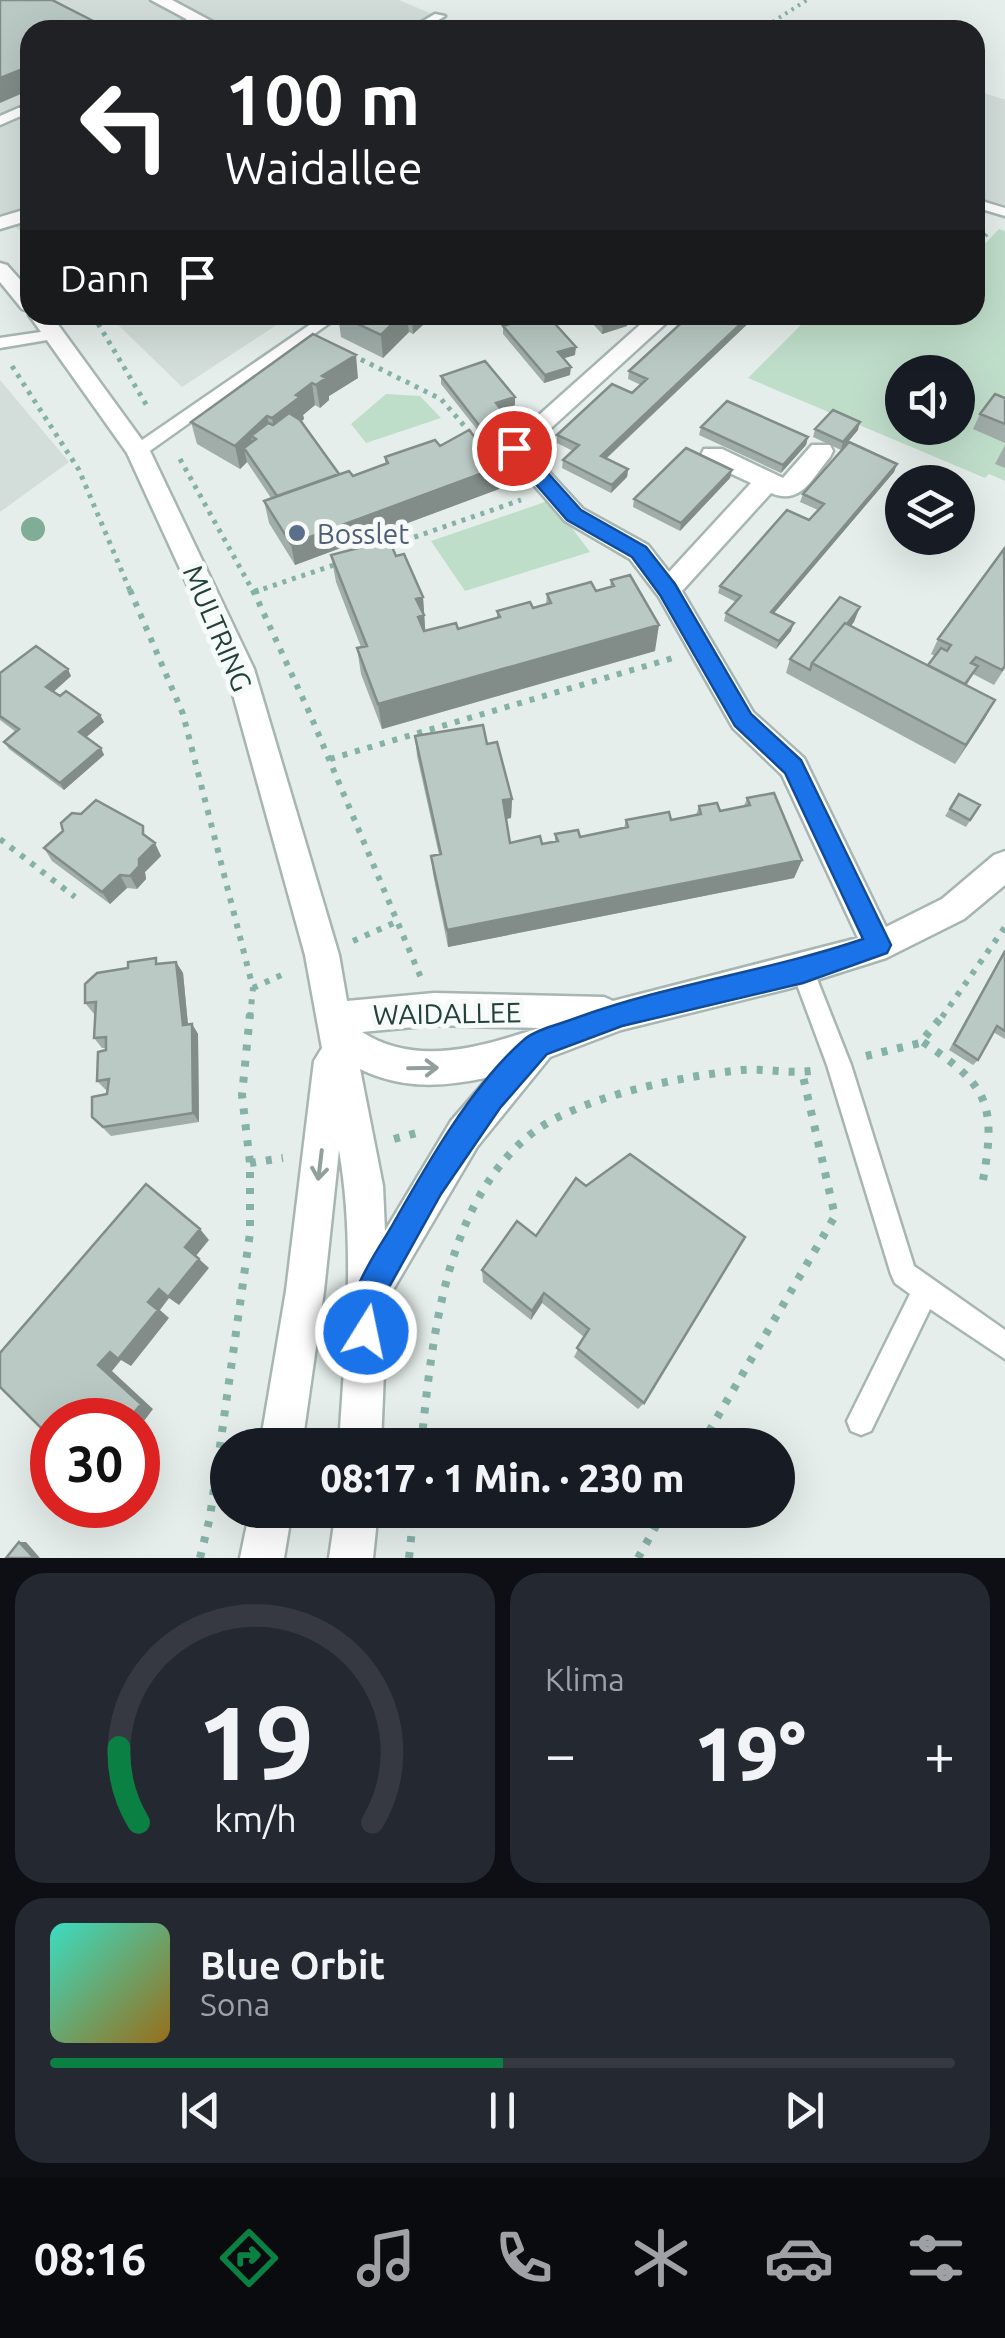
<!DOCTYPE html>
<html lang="de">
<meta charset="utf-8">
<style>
:root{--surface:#171b24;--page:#242831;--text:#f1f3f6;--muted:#9ea1a6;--line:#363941;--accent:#0b8043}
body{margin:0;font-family:Ubuntu,sans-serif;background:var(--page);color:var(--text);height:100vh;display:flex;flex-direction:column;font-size:38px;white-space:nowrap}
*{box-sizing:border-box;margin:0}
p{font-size:32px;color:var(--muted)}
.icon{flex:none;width:55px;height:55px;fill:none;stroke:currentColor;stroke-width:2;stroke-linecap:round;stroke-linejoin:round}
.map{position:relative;height:1558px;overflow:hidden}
.drawer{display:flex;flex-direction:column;gap:15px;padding:15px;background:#0d0f14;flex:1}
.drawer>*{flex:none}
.guide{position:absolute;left:20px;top:20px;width:965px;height:305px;border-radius:30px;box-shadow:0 10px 40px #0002;background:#202124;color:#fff;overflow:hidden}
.tools{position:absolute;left:885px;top:355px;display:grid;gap:20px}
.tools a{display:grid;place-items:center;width:90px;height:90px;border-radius:50%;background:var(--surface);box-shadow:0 10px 40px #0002;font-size:50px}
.speed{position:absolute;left:30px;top:1398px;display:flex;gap:20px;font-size:50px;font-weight:700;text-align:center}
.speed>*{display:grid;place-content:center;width:130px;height:130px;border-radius:50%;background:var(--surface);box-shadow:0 10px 40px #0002;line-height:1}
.speed .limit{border:15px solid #d22;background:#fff;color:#111}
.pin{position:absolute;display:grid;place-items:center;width:85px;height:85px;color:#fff;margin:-42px;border:5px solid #fff;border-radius:50%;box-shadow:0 2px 10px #0007}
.me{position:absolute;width:110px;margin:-55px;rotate:10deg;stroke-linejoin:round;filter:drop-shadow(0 0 8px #0008)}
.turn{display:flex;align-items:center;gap:35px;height:210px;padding:0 40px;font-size:45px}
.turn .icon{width:130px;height:130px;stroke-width:2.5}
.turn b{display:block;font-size:70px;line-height:85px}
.then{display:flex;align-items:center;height:95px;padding:0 40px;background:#0003;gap:20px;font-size:38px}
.big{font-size:75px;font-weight:800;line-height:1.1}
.drawer .tile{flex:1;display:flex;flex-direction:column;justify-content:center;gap:15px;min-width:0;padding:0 35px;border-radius:30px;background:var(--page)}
.drawer .dial{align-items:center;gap:0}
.dial svg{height:260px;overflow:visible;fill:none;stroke:var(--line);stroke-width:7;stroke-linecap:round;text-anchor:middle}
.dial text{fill:var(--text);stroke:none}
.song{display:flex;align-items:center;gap:30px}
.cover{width:120px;height:120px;border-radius:15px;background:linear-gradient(135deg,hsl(170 70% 55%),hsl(40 70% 35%))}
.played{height:10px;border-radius:5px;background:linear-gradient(90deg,var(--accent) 50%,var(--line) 50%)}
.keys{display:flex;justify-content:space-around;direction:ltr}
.heat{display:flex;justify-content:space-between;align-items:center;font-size:55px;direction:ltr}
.drawer .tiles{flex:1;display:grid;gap:15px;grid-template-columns:1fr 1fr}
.tile:last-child{grid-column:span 2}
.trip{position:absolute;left:210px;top:1428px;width:585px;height:100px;border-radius:50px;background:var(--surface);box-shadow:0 10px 40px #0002;font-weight:800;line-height:100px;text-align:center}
.menu{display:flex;height:160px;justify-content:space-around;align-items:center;background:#090b0e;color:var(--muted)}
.menu .icon{width:70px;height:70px}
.menu .selected{color:var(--accent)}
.menu b{font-size:45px;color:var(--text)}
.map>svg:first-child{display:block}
</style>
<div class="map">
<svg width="1005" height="1558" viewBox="0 0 1005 1558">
<rect width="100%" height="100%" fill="#e5eeeb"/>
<path fill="#d3deda" d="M0 0H399L470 30H30V239L0 214Z
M975 90 1005 100V205L975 197Z
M108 315H292L182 387Z
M0 380 69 462 0 512Z"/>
<path fill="#bfdeca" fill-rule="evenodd" d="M999 229 1005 231V481L989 474 985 478 748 378 811 315H884L908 324 916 315H975V254ZM902 372H958V428H902Z
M386 394 420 396 441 418 366 443 351 424Z
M551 500 590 552 465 591 431 541Z"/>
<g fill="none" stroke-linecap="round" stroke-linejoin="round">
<g stroke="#a7b6b3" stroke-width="5">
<path id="service" d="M435 14 445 16 422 30H408Z
M193 16 203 18 181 30H166Z
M30 103V112L0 125V116Z
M975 199 1005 208V216L975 207Z
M324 315H341L144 455H132V447Z
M54 330 59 332V338L0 348V338Z
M803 961 811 964 851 1065 914 1266 1005 1330V1359L930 1309 871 1431 861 1435 851 1431 847 1421 910 1294 895 1283 891 1274 827 1065 792 971 795 964Z"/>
</g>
<g stroke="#a7b6b3" stroke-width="5">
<path id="minor" d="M151 0H172L228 30H207Z
M30 208V220L0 229V217Z
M0 263 7 265 30 291V311L22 309 0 282Z
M29 315H51L150 451 254 669 339 955 347 1001 434 993 604 997 613 1001 858 938 782 775 733 728 659 597 630 559 565 521 502 448 651 315H675L528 449 583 509 648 545 669 572 751 483 704 461 701 455 704 449H722L783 478 812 445H830L833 451 830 457C812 478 801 506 771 493L682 591 753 712 804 758 886 927 942 899 994 855 1005 851V885L964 919 886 958 791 988 621 1030 550 1057 477 1147 387 1300 381 1445H339C345 1347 356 1247 339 1150L324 1291 302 1445H260L286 1291 314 1061 322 1048 305 955 226 669 127 453ZM434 1025 539 1028C481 1047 416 1067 362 1032ZM360 1069C403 1090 444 1087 489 1077L451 1121 385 1231 383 1186Z
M250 1510H292L284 1558H240Z
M336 1510H378L373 1558H329Z"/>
</g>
<path stroke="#86b1a7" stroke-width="4" stroke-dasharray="2.5 5" stroke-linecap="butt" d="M458 23 475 30
M760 30 807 0
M975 247 990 231"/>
<path stroke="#86b1a7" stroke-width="5" stroke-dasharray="4 6" stroke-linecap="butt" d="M93 315 147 406
M352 355 441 399 473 436
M12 366 79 470 131 593
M180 459 254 593
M386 547 521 500
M254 592 337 564"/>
<path stroke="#86b1a7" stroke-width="6" stroke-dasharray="5 8" stroke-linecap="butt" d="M130 590 183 714 253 988 250 1017
M253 590 310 714 421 978
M254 592 260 590
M330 759 673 658
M0 839 75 897
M353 941 396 922
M253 988 288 972
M942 1017 1005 927"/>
<path stroke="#86b1a7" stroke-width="8" stroke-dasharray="6 10" stroke-linecap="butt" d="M923 1042C987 1085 997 1103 983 1180
M866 1056 920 1043 944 1014
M394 1139 421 1132
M250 1163 283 1158
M421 1445C432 1344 443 1211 525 1139 570 1098 682 1076 742 1070 765 1068 788 1074 811 1071
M701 1445 835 1216 802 1072
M200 1558 210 1517 250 1233V1163L242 1095 250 1014
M409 1558 414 1510
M638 1558 665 1510"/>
<use href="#service" fill="#fff" fill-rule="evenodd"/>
<use href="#minor" fill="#fff" fill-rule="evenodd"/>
</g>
<circle fill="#81ac96" cx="33" cy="529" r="12"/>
<path fill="#a0ada9" d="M30 103V124L26 122 21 107Z
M338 315H434L413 334 409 332 383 358 341 337Z
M585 315H624L627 326 602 334Z
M717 315H757L606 459 628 469 627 477 611 493 562 468 563 460 573 451 557 443V435L632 393 641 385 628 379 629 371Z
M503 326 575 355 564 358 570 375 544 383 503 334Z
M313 334 358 378 329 396V400L320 408 315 405 303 415 304 419 302 421 339 474 353 476 385 464V457L440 446 499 489 295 565 269 523 264 501 271 498 247 462 240 469 197 444 191 422Z
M441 376 515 405 501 410 509 428 483 437 441 384Z
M1005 398V443L973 429 980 414Z
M701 427 808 437 806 445 781 473 699 435Z
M815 429 858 430 841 450 813 437Z
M1005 445V468L995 464Z
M897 464 894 472 774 613 791 631 776 649 724 621 726 613 736 602 718 593 720 586 809 520 818 510 800 502 803 494Z
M732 470 730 478 680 531 633 507 634 499Z
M331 555 396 556 423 597 425 631 458 629 497 618V611L533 608 546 604 547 594 596 591 610 587 611 580 655 651 382 729 361 674 357 648 361 647 336 582Z
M860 607 851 626 928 665 935 656 931 654 938 639 1005 668 994 685 973 674 967 685 995 700 955 764 786 673 790 659Z
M0 673 71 676 53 692 100 715 104 722 86 737 101 748 104 755 64 790 9 749 4 742 16 732 0 720Z
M415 736 487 744 512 799 511 818 506 819 510 843 542 844 555 842V834L580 837 624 828 626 820H671L696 815 699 806 720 811 744 806 747 798 802 860 794 878 448 947 433 874 431 856 439 855 417 756Z
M959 794 980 805 966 827 945 816Z
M149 838 161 856 145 872 146 879 137 889 127 888 110 904 52 861 44 848Z
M1005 949V1039L993 1032 978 1060 973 1065 949 1050Z
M176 962 183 973 188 1024H192L198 1034 199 1122 111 1136 92 1117 107 1094 108 1090H106L97 1081 106 1048H102L94 1038 96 1014H94L85 1003 160 964Z
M536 1236 644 1403 638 1409 574 1357 584 1337 542 1303 531 1320 483 1282 482 1270Z"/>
<path fill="#828d89" d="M30 66V90L0 103V78Z
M401 315H407L409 332 383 358 381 335Z
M412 315H434L413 334Z
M750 315H757L600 464 601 456Z
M627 318V326L602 334 603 326Z
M576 347 575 355 558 360V352Z
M356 355 358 378 329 396V400L320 408 316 385 322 376Z
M571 367 570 375 544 383 545 375Z
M312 383 315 405 303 415 304 419 276 441 272 418 296 395Z
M515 397V405L496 412V403Z
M267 416 272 438 256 439 251 436 254 451 244 448 247 462 240 469 235 446Z
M509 420V428L483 437 482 429Z
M860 422 858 430 841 450 843 442Z
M808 437 806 445 781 473 783 465Z
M897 464 894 472 769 619 771 612Z
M499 467V489L295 565 291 544Z
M628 469 627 477 611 493 612 485Z
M732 470 730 478 680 531 681 523Z
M423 597 426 641 420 643 416 599Z
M860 607 854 622 819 667 814 664Z
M794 623 791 631 776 649 779 641Z
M659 625 655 651 382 729 378 704Z
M68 669 71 676 50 695 46 687Z
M995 700 984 720 955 764 966 745Z
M100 715 104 722 83 740 79 732Z
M101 748 104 755 64 790 60 783Z
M512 799 511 818 503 819V800Z
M155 843 161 856 145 872 146 879 137 889 130 876 139 859Z
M802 860 794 878 448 947 447 930Z
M120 875 127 888 110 904 102 892Z
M176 962 183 973 189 1036 183 1025Z
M192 1024 198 1034 199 1122 193 1113Z
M200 1229 209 1240 195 1257 185 1247Z
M199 1259 209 1268 179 1305 169 1298 160 1310 169 1318 131 1366 121 1360 112 1371 153 1409 138 1429V1420H128L98 1365 159 1289Z
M544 1293 542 1303 531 1320 532 1311Z
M19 1542H26L40 1558H34Z"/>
<path fill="#bac9c4" stroke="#828d89" stroke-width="2.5" d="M0 0H52L111 30H30V66L0 78Z
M30 103V112L21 107Z
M339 315H401L381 335Z
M537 315H547L576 347 558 352 571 367 545 375 503 326Z
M593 315H624L627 318 603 326Z
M690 315H707L714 318 717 315H750L601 456 628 469 612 485 563 460 579 445 557 435 612 384 632 393 647 379 629 371Z
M313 334 356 355 322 376 326 378 316 385 312 383 296 395 300 397 272 418 267 416 235 446 191 422Z
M485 361 515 397 496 403 509 420 482 429 441 376Z
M995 394 1005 398V424L980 414Z
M727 401 808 437 783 465 701 427Z
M833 410 860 422 843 442 815 429Z
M289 413 300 420 339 474 277 496 244 448 256 439 251 436 268 423 273 425Z
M469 430 499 467 291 544 264 501 349 471 353 476 388 463 385 457 435 440 440 446Z
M849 442 897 464 771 612 794 623 779 641 726 613 741 596 720 586 787 510 809 520 824 504 803 494Z
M686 448 732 470 681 523 634 499Z
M389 540 396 556 404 554 423 597 416 599 424 615 418 617 424 631 456 623 458 629 500 617 497 611 530 602 533 608 551 603 547 594 591 582 596 591 614 586 611 580 630 575 659 625 378 704 357 648 367 646 331 555Z
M1004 549 1005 666 1002 670 976 657 971 663 978 666 965 684 928 665 941 648 947 651 951 645 938 639Z
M840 597 860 607 847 624 845 623 812 663 810 670 790 659Z
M845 623 995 700 966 745 812 663Z
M36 646 68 669 46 687 60 696 66 691 100 715 79 732 101 748 60 783 4 742 19 729 0 716V673Z
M483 725 487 744 497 742 512 799 503 800 510 843 540 836 542 844 558 841 555 834 578 830 580 837 628 827 626 820 669 812 671 820 701 814 699 806 717 803 720 811 750 805 747 798 774 793 802 860 447 930 431 856 441 854 415 736Z
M959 794 980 805 970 820 950 809Z
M96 800 143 826V834L155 843 139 859V866L130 876 120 875 102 892 44 848 63 831 61 823 72 813 81 814Z
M1005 951V1031L997 1026 978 1060 954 1044Z
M156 958V964L176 962 183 1025 192 1024 193 1113 103 1127 92 1117V1097L107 1094 109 1079 97 1081 98 1052 106 1050V1037L94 1038 96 1002 85 1003V984L97 973 128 968V962Z
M630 1154 745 1237 644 1403 577 1348 589 1329 544 1293 532 1311 482 1270 517 1221 536 1236 576 1178 586 1186Z
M146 1184 200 1229 185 1247 199 1259 168 1297 159 1289 148 1302 158 1310 118 1359 110 1352 98 1365 141 1404 128 1420H52V1439L0 1387V1353Z
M19 1542 34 1558H6Z"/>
<defs><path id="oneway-shaft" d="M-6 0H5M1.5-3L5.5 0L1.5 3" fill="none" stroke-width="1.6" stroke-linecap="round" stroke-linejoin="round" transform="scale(2.5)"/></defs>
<g stroke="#92a09d">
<use href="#oneway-shaft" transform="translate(423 1068) rotate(-1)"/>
<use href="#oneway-shaft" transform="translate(320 1165) rotate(97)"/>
</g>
<path fill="#1a73e8" stroke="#114b97" stroke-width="2.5" d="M514 441 521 443 581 510 646 547 675 584 751 714 801 760 891 945 887 953 803 983 622 1026 547 1054 500 1108 441 1194 383 1298 377 1343 366 1348 356 1343C338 1301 373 1259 393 1224 427 1164 473 1083 526 1038 539 1028 561 1024 576 1018 669 984 769 971 863 939L785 773 735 726 660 595 632 557 567 520 508 452V443Z"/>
<circle fill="#5c6f8a" stroke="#f6faf8" stroke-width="4" cx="297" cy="533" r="10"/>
<g text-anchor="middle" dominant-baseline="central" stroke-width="10" stroke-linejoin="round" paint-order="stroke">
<g font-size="28" fill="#4e5e75" stroke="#f6faf8" text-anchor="start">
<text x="317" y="533">Bosslet</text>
</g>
<g font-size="28" fill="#24403b" stroke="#f6faf8">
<text transform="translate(218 628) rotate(67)">MULTRING</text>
<text transform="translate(447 1013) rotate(-1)">WAIDALLEE</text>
</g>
</g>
</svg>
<div class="tools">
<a><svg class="icon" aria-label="sound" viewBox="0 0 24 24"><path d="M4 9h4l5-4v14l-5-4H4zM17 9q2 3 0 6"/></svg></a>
<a><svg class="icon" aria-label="layers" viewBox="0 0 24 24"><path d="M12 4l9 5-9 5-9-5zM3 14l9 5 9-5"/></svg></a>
</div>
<div class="speed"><div class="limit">30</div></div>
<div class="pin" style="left:514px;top:448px;background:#d93025"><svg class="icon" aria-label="arrive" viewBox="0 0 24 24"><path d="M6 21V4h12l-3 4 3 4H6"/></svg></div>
<svg class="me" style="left:366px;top:1332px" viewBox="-20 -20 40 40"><circle r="17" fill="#1a73e8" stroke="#fff" stroke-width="3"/><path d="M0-11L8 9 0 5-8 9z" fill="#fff"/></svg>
<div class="trip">08:17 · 1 Min. · 230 m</div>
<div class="guide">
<div class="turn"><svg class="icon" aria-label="left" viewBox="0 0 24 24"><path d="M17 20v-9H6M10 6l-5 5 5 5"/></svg><div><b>100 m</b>Waidallee</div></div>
<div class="then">Dann<svg class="icon" aria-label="arrive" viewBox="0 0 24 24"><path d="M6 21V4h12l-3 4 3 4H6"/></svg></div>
</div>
</div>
<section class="drawer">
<div class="tiles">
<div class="tile dial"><svg viewBox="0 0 100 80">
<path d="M14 69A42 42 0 1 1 86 69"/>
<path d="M14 69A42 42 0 0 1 8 46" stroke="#0b8043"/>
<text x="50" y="56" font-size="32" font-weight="700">19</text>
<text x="50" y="72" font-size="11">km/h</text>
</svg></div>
<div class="tile"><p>Klima</p>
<div class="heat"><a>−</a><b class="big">19°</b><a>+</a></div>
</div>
<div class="tile">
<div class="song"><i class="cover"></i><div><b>Blue Orbit</b><p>Sona</p></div></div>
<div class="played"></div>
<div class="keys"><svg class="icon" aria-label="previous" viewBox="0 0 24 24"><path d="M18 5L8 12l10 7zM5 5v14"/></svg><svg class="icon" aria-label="pause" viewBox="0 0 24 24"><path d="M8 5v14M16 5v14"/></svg><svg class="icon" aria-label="next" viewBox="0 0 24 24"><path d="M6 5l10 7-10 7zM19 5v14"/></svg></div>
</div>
</div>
</section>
<nav class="menu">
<b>08:16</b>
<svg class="icon selected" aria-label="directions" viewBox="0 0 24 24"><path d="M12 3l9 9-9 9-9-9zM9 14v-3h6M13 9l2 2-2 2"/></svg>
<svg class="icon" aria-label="music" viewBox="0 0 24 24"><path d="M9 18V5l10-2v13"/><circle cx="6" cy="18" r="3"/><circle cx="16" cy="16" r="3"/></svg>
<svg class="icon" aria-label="phone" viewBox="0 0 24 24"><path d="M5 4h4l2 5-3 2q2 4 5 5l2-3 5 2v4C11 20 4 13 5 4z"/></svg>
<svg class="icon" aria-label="climate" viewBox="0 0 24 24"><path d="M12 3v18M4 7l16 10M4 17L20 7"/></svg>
<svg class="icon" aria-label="car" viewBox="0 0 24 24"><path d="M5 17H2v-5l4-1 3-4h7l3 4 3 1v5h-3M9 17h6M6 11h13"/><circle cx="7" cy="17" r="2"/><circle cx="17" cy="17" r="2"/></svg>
<svg class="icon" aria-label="filters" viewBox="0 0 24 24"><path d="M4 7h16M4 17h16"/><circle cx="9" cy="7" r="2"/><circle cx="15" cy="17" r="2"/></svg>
</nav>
